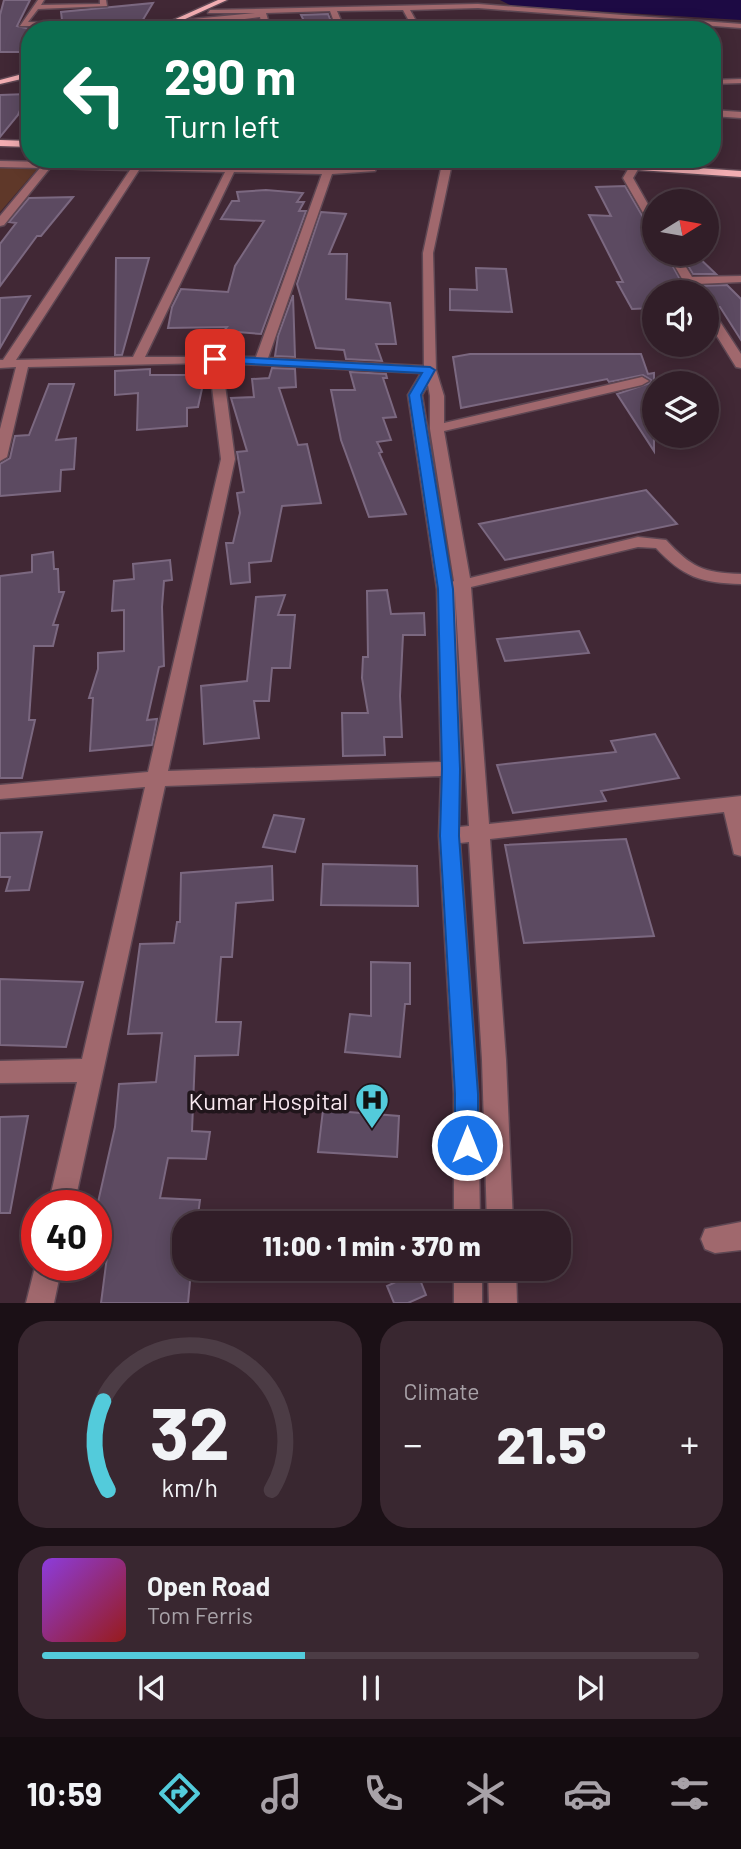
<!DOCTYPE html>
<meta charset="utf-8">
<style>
:root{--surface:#311e28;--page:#392730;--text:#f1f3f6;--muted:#a8a2a8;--line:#4c3c45;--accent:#53cbdb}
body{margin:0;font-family:Barlow,sans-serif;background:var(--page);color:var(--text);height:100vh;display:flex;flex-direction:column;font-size:26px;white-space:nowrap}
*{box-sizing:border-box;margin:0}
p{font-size:23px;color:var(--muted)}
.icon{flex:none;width:38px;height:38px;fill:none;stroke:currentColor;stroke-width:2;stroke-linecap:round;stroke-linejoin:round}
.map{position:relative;height:1303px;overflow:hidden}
.sheet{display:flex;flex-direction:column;gap:18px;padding:18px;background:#1b1016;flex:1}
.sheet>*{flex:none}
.top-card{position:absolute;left:21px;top:21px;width:700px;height:147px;border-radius:28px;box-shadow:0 4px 18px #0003,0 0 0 2px var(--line);background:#0b6e4f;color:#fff;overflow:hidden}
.needle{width:46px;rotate:79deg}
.controls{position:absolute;left:642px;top:189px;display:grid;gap:14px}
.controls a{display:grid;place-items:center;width:77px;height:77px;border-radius:50%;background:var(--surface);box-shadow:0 4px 18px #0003,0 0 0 2px var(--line);font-size:35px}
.speed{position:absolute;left:21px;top:1190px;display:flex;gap:14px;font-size:35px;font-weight:700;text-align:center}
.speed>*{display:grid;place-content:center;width:91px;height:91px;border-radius:50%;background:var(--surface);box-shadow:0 4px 18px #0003,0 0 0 2px var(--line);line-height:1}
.speed .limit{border:10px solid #d22;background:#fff;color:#111}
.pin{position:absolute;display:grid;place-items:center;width:60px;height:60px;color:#fff;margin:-30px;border-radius:14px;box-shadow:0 4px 10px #0006}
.me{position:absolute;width:77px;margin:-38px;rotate:0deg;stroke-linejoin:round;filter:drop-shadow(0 0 5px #0008)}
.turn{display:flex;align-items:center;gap:24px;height:147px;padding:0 28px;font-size:32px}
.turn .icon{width:91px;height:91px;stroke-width:2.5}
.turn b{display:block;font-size:49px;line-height:60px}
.big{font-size:52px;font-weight:800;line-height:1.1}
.sheet .card{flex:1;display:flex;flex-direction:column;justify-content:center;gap:10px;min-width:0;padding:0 24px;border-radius:28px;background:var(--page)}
.sheet .dial{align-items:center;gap:0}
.dial svg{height:182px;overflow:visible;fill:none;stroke:var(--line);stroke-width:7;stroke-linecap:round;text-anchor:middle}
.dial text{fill:var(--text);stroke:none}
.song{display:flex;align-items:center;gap:21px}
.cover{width:84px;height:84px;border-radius:10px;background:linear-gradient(135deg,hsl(270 70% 55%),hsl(0 70% 35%))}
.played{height:7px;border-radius:4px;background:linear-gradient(90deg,var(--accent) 40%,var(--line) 40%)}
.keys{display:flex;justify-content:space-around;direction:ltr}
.heat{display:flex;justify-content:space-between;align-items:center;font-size:38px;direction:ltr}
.sheet .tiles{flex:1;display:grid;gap:18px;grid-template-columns:1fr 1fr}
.card:last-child{grid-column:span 2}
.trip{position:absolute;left:172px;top:1211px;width:399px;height:70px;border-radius:28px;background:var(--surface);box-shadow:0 4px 18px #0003,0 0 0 2px var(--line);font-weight:800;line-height:70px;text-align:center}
.menu{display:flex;height:112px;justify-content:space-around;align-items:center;background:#140c10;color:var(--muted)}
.menu .icon{width:49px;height:49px}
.menu .current{color:var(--accent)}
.menu b{font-size:32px;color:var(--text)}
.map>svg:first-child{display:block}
</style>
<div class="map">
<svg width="741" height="1303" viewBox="0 0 741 1303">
<rect width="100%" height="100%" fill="#412835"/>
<path fill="#5f3829" d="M0 167 38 168 0 212Z"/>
<path fill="#1d0a44" d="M500 0H741V20L512 6Z"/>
<path fill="#5c4a61" stroke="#7b6880" stroke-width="2" d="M4 0H30L17 26 30 29V52H0V15Z
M153 3 141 23 62 20 61 12Z
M328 14 332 24 306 25 301 15Z
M27 94 18 115 0 137V95Z
M625 186 647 224 654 229V254H666L687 292H654V308L632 309 617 282H623L589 215 611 216 596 187Z
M266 190 303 193 297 202H304L299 211H306L261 334 224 331 227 327 168 328 172 307 181 289 228 292 235 266 264 221 221 219 232 201H239L237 192Z
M73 197 41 236H37L0 286V244L16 223 9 222 29 198Z
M321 212 346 214 329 254H347L346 299 390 303 396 344H376L382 361 346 359 344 350 316 348 297 284Z
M681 254H695L716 274H693Z
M116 258H149L122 355H115Z
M476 268 506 269 512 312 450 310V289L477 290Z
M727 285 741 299V340L720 307H717L707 297V292H699V286Z
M293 295 295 357 275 356 278 336Z
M30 296 0 348V298Z
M470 354H641L648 374 654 373V451L617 394 650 383 651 380 643 375 609 382 607 379 461 408 453 357Z
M272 368 295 369 296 387 279 388 298 445 307 444 321 503 282 506 271 561 249 563 250 582 231 584 226 543H233L240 513 237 493 244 492 237 452 247 451 231 398 254 397 252 379 269 378Z
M150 369V375H205L198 407 187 408V426L137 430 138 393 115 395V371Z
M350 372 386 374 387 378H383L396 417 383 418 391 440 377 442 382 452 379 453 406 514 369 517 341 440 331 390H355Z
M49 384H74L56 440 76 438 74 469 61 470 60 491 0 496V464L10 458 15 436 29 435Z
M646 490 677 524 505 560 479 524Z
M53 552 54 569H58L59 592H64L53 625H58L53 646H34L29 720H35L22 778H0V576L32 572V555Z
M170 560 172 580 164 581 162 607 164 666 159 667 147 720 157 719 152 745 90 751 93 698H89L98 669V653L124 651V610L112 611 114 581 134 579 133 564Z
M387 590 391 614 424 613 425 635H403L400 696 402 737H384L385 755 343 756 342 713H368L362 678 363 657H368L367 591Z
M285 595 278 615H295L290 668H272L269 701H254L259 738 204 744 201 686 247 681 256 597Z
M579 631 589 653 505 661 497 639Z
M655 734 679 778 601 791 606 801 513 813 497 765 616 752 611 741Z
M274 815 304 819 295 852 263 847Z
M42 832 29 890 6 891 10 877H0V833Z
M626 839 654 936 524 943 505 845Z
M323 864 417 866 418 906 321 905Z
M272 866 273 900 236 903 232 957H221L216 1022H241L238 1055 195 1056 192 1131 210 1132 206 1159 168 1158 160 1198 200 1200 197 1223H184V1272L191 1271 188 1303H101L108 1249 96 1248V1211L115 1127 119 1084 156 1082 162 1033 128 1034 140 944 174 943 177 922H180L181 873Z
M371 962 410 963V1004H405L400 1057 345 1052 350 1014 371 1016Z
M0 979 83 982 66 1047 0 1045Z
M323 1110 399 1116 397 1157 318 1152Z
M28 1116 10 1213H0V1117Z
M417 1272 426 1295 408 1303H394L387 1286Z"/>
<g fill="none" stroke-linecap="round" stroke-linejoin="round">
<g stroke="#5e4753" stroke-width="3">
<path id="minor" d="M38 0H44L41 5 100 4V0H106L107 6 38 9 28 22 166 26H20Z
M478 4 741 24V28L478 8 410 10 421 30H414L403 10 337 11 345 30H337L330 11 266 13 271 30H263L260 17 215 23 183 20 255 13H208L210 10Z
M741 79V83L712 84V80Z
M712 110 741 112V118L712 116Z
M47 159H57L54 162 328 168 368 166 371 159H381L375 171 332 174 268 358 424 366 423 253 443 159H453L433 253 436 370 444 396V423L642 377 649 381 642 385 444 431 470 578 638 537 666 540C691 567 703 573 741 574V584C701 583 683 577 656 548L638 547 471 587 489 824 741 796V856L734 854 724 812 490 839 506 1060 513 1223H487L482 1060 469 842 460 843 478 1094 480 1223H454V1094L439 836 441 776 165 786 74 1206H48L77 1082 0 1083V1061L82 1059 145 787 0 799V785L148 772 221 459 209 363 28 367 7 457 0 461V429L16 367 0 368V360H3L130 170 50 168 4 225 0 226V216L40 168 0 167V161L45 162ZM139 170 225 172 133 357 16 360ZM234 172 322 174 256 357H145ZM222 363 421 373 408 395 437 589 441 762 168 771 235 459ZM428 385 430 396V429L454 581 452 582 422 395ZM455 591 469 826 459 827 461 769Z
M634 159H644L633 178 654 215V226L649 223 623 178Z
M668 254H678L692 277 741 276V282L696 284 697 291H689Z
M707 307 711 308 741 354V368L736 367 707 320Z
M741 1222V1250L715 1253 705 1249 701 1239 705 1229Z
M37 1259V1265H62L54 1303H26Z
M454 1269H482V1303H454Z
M488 1269H516L517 1303H489Z"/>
</g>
<g stroke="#5e4753" stroke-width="3">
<path id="major" d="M218 0H227L161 30H151Z
M30 72V77L0 84V80Z
M0 140 30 141V147L0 146Z
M518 159H568L741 171V177L523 162Z"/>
</g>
<use href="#minor" fill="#a0686d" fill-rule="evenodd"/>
<use href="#major" fill="#f2adb2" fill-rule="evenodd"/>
</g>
<path fill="#1a73e8" stroke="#114b97" stroke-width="2" d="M215 356 430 367 435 370 421 395 453 589 460 769 459 836 478 1094V1145L475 1153 467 1157 458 1153 455 1145V1094L440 836 442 769 438 589 409 395 422 373 211 362 210 359Z"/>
<defs>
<g id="hospital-pin" transform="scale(1.75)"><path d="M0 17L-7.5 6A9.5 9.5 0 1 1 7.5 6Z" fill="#53cbdb" stroke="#20151b"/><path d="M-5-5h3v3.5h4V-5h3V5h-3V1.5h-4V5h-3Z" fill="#111"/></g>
</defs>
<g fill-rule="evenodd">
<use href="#hospital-pin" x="372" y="1100"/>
</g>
<g text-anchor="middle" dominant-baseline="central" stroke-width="7" stroke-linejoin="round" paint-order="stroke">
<g font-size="24" fill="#f9e8f0" stroke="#20151b" text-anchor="end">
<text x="348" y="1100">Kumar Hospital</text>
</g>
</g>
</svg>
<div class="controls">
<a><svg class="needle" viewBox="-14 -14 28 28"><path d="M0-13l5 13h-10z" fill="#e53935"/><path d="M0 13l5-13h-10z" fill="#a8a2a8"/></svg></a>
<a><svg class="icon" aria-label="sound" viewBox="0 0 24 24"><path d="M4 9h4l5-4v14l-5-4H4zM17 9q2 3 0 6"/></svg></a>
<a><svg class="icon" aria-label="layers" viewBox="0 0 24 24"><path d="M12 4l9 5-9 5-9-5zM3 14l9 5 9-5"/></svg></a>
</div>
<div class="speed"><div class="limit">40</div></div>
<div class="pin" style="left:215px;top:359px;background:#d93025"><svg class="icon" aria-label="arrive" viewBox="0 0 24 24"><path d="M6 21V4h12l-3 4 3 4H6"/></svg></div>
<svg class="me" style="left:467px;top:1145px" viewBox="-20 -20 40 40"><circle r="17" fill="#1a73e8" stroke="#fff" stroke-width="3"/><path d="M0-11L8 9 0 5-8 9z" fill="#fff"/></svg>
<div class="trip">11:00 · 1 min · 370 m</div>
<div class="top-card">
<div class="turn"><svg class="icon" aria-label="left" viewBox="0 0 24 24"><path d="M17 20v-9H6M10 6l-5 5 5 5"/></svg><div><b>290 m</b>Turn left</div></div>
</div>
</div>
<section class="sheet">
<div class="tiles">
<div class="card dial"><svg viewBox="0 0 100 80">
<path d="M14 69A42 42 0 1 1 86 69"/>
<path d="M14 69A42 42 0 0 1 12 30" stroke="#53cbdb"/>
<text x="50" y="56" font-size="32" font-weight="700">32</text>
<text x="50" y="72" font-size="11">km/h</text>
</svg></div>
<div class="card"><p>Climate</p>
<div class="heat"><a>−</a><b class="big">21.5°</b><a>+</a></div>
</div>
<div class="card">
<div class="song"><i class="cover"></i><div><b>Open Road</b><p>Tom Ferris</p></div></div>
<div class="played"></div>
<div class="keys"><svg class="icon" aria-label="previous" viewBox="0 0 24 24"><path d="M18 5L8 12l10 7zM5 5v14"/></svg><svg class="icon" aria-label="pause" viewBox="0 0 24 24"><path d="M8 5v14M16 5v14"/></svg><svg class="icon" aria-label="next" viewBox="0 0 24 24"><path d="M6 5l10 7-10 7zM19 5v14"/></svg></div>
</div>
</div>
</section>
<nav class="menu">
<b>10:59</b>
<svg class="icon current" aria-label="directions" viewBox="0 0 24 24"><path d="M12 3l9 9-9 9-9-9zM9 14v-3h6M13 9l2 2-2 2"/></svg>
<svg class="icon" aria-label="music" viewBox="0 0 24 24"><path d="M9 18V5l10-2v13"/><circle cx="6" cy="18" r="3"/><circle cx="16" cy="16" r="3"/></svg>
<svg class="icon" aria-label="phone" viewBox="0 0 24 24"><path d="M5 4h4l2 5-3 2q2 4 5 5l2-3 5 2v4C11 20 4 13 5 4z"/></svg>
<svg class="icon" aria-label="climate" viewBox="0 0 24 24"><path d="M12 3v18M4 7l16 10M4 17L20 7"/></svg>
<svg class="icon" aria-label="car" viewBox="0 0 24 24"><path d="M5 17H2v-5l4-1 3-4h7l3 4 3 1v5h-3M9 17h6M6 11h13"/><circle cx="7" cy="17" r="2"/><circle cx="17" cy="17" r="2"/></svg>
<svg class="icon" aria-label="filters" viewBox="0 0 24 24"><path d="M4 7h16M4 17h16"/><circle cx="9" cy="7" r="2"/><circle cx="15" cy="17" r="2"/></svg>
</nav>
